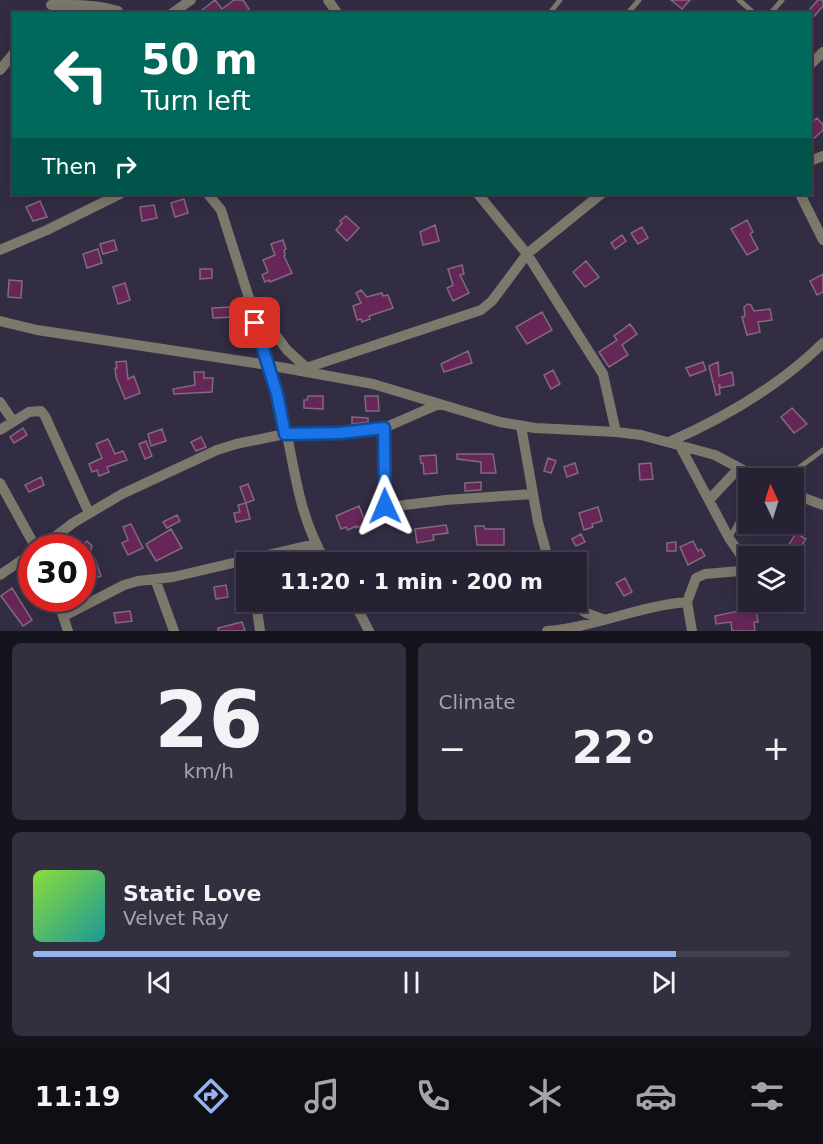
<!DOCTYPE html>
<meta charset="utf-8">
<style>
:root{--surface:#262233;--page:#322f3f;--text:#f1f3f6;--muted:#a4a4ac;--line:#423f4e;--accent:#95b2f1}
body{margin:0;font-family:"DejaVu Sans",sans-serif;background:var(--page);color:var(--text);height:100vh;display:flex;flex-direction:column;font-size:22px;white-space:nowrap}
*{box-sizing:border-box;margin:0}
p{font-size:20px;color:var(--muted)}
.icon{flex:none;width:33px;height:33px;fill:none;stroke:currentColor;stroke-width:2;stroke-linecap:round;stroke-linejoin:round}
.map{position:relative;height:631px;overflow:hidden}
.side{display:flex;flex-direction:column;gap:12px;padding:12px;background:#15131c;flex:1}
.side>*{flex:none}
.guide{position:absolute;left:12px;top:12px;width:800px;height:183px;border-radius:0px;box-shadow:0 3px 15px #0003,0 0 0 2px var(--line);background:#00695c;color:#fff;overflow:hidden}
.needle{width:39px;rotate:356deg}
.buttons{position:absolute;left:738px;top:468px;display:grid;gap:12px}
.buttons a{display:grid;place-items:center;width:66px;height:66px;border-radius:0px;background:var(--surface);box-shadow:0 3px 15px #0003,0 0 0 2px var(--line);font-size:30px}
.speed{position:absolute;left:18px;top:534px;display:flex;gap:12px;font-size:30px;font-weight:700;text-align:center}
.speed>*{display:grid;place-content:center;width:78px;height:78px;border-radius:50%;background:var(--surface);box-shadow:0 3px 15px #0003,0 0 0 2px var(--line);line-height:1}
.speed .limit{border:9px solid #d22;background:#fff;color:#111}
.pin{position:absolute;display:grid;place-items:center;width:51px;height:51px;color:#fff;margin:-26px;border-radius:12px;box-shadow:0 3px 9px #0006}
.me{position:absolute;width:66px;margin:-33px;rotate:359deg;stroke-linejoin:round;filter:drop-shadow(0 0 4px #0008)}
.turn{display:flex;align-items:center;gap:21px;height:126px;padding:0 30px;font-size:27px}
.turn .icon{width:78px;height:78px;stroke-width:2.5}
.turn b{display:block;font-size:42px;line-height:51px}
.then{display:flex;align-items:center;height:57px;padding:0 30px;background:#0003;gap:12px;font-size:22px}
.big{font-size:45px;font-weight:800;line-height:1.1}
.side .tile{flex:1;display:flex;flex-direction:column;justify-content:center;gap:9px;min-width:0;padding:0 21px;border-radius:9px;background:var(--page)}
.side .dial{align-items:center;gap:0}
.dial b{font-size:78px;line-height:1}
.song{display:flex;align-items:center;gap:18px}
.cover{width:72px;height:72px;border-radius:9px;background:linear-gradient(135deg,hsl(90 70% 55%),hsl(180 70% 35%))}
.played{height:6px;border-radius:3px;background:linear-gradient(90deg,var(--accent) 85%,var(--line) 85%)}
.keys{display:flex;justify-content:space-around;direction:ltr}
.heat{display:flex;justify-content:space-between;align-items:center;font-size:33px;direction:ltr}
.side .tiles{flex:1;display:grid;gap:12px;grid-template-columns:1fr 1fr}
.tile:last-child{grid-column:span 2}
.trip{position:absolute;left:236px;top:552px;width:351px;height:60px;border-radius:0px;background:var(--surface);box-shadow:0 3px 15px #0003,0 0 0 2px var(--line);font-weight:800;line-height:60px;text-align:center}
.tabs{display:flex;height:96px;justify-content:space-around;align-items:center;background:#0f0e14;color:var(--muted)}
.tabs .icon{width:42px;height:42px}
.tabs .on{color:var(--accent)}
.tabs b{font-size:27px;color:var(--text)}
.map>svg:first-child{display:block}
</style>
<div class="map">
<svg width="823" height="631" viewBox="0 0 823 631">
<rect width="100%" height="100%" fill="#332d44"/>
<path fill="#662758" stroke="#836a7b" stroke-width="1.5" d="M215 0 222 9 234 0H243L249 9 243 14H197Z
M671 0H690L682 9Z
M818 0H823V6L810 21V9Z
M817 118 823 125V130L810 142V124Z
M184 199 188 213 175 217 171 203Z
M40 201 47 217 33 221 26 207Z
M154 205 157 218 142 221 140 207Z
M346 216 359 228 347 241 336 230 342 223 340 221Z
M747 220 753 232 750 234 758 249 747 255 731 229Z
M435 225 439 241 423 245 420 232Z
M642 227 648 238 638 244 631 233Z
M622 235 626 241 615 249 611 243Z
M114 240 117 250 103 254 100 244Z
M283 240 286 249 284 250 285 255 284 256 292 273 270 282 269 280 265 282 262 275 268 272 263 260 275 255 271 244Z
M98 249 102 263 87 268 83 254Z
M586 261 599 277 585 287 573 272Z
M462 265 464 274 460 275 469 293 453 301 447 288 453 285 448 269Z
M200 269H212V278L200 279Z
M823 274V292L817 295 810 281Z
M9 280 22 281 21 298 8 297Z
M125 283 130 300 118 304 113 287Z
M361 290 367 297 382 293 383 296 388 295 393 308 369 316 370 319 362 322 361 319 357 320 353 306 361 303 356 293Z
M748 304 751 305 754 311 770 309 772 320 758 322 760 332 747 335 742 317 745 316 744 307Z
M232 307 233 317 213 318 212 308Z
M542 312 552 330 527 344 516 327Z
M630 324 637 334 622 345 628 355 609 367 599 352 617 340 614 336Z
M468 351 472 363 444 372 441 364Z
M126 361 128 379 134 376 140 393 125 399 116 377 115 368H117L116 362Z
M703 362 706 370 690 376 686 368Z
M718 362 719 376 732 372 734 385 721 388 719 384 720 394 716 395 709 366Z
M553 370 560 384 551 389 544 375Z
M194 372H204V378H213L212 392 174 394 173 389 195 385Z
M308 396H323V409L304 408V400H307Z
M365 396H378L379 411H366Z
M792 408 807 424 794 433 781 417Z
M352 417 368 418V422L352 424Z
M23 428 27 435 14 443 10 437Z
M162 429 166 441 151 446 148 434Z
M201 437 206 447 196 451 191 442Z
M108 439 115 454 123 451 127 460 107 467 109 472 99 476 97 470 92 472 89 464 102 458 96 444Z
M146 441 152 456 145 459 139 444Z
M457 454H493L496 473H481V462L457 459Z
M436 455 437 473 424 474 423 463H421L420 456Z
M548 458 556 461 551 473 544 471Z
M575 463 578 473 567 477 564 467Z
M651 463 653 479 640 480 639 464Z
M41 477 44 485 29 492 25 485Z
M481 482V490L465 491V483Z
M248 484 254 500 246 503 240 487Z
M246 503 250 519 236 522 234 513 240 512 238 505Z
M359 506 366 524 356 528V526L348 530 346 527 341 529 336 516Z
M598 507 602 521 592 524 593 527 584 530 579 513Z
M177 515 180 521 167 528 163 522Z
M131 524 143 548 128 555 122 543 128 540 123 527Z
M446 525 448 533 433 535 434 540 417 543 415 529Z
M475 526H484L485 529H504V545H477Z
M171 529 182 548 156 561 146 544Z
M796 533 806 539 797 553 788 546Z
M581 534 585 542 576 546 572 539Z
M87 541 92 546 89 555 82 546Z
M693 541 698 551 701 549 705 556 688 565 680 547Z
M676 542V551H667V543Z
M95 559 101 576 91 580 83 564Z
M625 578 632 592 624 596 616 583Z
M226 585 228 597 216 599 214 587Z
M748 586V610L756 608 758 622H754L755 631H732L731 622 716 624 715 616 739 611 738 587Z
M12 588 32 620 23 626 1 596Z
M399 602H410L411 611H399Z
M130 611 132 621 116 623 114 613Z
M242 622 245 631H218V628Z"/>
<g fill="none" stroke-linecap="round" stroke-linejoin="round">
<path stroke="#7c786c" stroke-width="5" d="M739 0 755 14
M549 14 560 0
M627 14 639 0
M770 14 782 0
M785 478 823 450
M730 537 748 504"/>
<path stroke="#7c786c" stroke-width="10" d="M328 0 338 14
M51 5C74 5 96 4 118 11L119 14
M171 14 191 0
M810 65 823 52
M0 70 14 53
M810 161 823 156
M208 194 221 210 250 301 287 350 310 371
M478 194 527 254 603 374 616 432
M800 194 823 240
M0 250 47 230 120 194
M250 301C258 339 272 375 282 412 295 466 297 514 326 562
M0 321 37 330 268 365 373 384 500 422 535 428 616 432 641 435 715 455 758 478
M306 368 481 310 492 301 527 254 601 194
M0 402 13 421
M521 426 538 522 549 562
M384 428V502L388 507 446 500 533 494
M0 430 29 412 41 411 45 416 89 513
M669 442C724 418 780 385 823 343
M679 444 729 538 744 560V566L740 571 705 574 696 578 687 602 692 631
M0 483 36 548
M794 494 823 505
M709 500 739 468
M40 548 73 523 122 494 217 450 236 444 285 434 340 433 384 428 439 404
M0 575 32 553
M155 579 174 631
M57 598 68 631
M256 602 260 631
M354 602 369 631
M570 602 586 613 605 620
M64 616 124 585 138 581 173 577 315 544
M547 631C595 627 639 606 687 602"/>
</g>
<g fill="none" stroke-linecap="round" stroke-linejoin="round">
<g stroke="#114b97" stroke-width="15">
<path id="route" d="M255 323 277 394 285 434 340 433 384 428 385 506"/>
</g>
<use href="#route" stroke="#1a73e8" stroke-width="10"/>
</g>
</svg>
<div class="buttons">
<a><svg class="needle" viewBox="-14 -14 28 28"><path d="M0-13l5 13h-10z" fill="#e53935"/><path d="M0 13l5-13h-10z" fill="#a4a4ac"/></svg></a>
<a><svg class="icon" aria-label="layers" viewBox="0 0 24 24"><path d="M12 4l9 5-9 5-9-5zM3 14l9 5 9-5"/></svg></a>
</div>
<div class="speed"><div class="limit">30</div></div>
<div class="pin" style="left:255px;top:323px;background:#d93025"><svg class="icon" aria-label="arrive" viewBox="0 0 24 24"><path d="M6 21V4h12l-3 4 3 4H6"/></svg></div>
<svg class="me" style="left:385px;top:506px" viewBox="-20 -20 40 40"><path d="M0-17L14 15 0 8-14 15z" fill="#1a73e8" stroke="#fff" stroke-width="4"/></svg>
<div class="trip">11:20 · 1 min · 200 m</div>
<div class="guide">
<div class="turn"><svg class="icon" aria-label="left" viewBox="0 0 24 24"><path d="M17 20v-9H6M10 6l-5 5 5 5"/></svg><div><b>50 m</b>Turn left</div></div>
<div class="then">Then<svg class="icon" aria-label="right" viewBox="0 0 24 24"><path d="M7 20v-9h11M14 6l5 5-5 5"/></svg></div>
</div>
</div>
<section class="side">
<div class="tiles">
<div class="tile dial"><b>26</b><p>km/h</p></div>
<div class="tile"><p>Climate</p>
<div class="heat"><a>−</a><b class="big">22°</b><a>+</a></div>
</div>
<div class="tile">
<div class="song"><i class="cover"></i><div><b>Static Love</b><p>Velvet Ray</p></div></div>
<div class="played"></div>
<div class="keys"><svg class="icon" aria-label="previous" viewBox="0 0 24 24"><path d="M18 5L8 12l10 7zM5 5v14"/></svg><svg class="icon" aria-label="pause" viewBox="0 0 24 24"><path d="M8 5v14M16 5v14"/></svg><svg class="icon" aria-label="next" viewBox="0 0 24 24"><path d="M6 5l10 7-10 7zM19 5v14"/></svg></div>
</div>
</div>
</section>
<nav class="tabs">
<b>11:19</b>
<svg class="icon on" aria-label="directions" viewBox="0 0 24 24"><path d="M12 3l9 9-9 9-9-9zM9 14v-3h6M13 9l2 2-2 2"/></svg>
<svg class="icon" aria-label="music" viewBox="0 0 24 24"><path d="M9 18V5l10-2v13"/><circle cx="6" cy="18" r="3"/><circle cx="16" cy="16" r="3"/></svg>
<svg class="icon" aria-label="phone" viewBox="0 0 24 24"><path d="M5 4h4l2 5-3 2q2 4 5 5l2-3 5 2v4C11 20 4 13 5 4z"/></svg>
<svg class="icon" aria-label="climate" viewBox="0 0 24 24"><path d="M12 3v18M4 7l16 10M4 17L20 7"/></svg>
<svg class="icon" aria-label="car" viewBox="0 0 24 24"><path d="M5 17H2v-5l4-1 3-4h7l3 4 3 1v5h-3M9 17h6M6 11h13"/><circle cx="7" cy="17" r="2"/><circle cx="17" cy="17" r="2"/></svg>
<svg class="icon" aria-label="filters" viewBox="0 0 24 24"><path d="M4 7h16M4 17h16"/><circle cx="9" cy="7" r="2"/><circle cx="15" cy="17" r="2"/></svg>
</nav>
